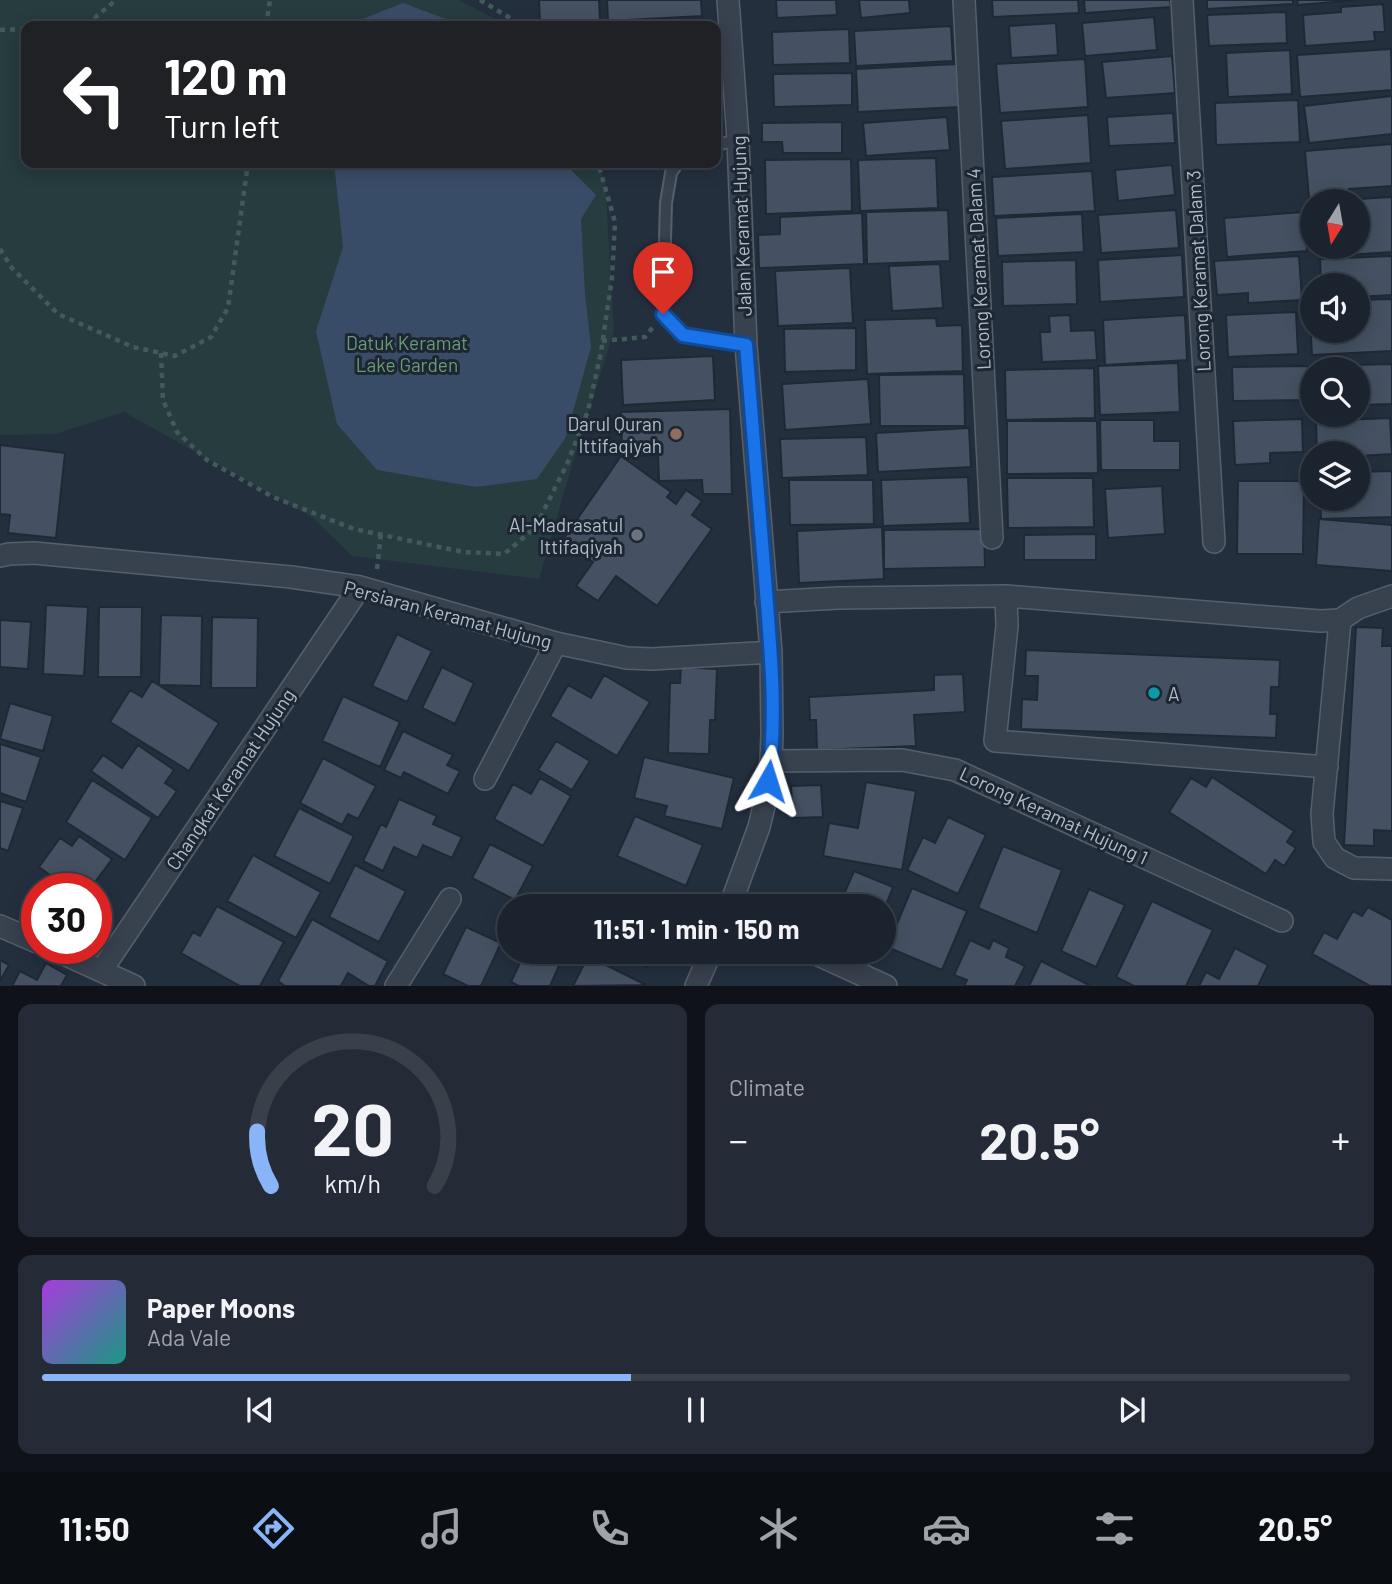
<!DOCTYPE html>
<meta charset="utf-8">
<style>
:root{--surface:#1b232e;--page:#242b36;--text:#f1f3f6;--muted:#a0a4aa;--line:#39404a;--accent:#8ab4f8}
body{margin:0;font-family:Barlow,sans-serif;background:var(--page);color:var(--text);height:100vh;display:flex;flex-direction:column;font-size:26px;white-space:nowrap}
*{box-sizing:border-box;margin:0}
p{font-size:23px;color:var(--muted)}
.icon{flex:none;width:38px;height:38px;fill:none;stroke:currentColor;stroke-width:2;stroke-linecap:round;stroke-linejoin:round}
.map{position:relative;height:986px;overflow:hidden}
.sheet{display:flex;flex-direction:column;gap:18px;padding:18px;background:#0f1319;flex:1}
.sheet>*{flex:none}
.banner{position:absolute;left:21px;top:21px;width:700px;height:147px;border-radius:14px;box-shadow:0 4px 18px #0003,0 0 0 2px var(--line);background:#202124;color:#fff;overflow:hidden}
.needle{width:46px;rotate:191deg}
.buttons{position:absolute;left:1300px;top:189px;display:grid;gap:14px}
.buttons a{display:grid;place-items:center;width:70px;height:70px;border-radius:50%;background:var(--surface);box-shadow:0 4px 18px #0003,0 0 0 2px var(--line);font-size:35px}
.speed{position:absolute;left:21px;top:873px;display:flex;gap:14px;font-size:35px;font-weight:700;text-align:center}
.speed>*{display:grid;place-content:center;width:91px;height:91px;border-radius:50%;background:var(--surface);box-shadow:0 4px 18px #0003,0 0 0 2px var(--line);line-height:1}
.speed .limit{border:10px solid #d22;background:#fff;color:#111}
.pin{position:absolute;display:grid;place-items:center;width:60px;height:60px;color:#fff;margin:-72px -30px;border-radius:50% 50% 50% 0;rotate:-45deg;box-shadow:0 0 7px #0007}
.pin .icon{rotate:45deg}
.me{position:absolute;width:77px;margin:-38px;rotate:6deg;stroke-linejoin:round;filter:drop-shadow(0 0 5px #0008)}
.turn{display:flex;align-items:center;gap:24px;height:147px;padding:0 28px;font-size:32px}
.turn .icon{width:91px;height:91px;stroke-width:2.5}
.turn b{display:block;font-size:49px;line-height:60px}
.big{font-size:52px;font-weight:700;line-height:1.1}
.sheet .widget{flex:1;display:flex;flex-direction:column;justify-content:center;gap:10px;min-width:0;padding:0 24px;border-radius:14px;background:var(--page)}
.sheet .dial{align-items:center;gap:0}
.dial svg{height:182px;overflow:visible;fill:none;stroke:var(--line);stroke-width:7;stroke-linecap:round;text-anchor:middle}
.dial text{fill:var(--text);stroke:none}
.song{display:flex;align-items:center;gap:21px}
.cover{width:84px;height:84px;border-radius:10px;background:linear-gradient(135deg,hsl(280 70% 55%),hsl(170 70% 35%))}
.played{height:7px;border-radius:4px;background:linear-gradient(90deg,var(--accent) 45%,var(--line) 45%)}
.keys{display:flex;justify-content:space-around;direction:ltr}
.heat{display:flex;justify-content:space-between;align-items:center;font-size:38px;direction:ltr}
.sheet .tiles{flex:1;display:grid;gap:18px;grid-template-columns:1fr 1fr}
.widget:last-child{grid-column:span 2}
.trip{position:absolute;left:497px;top:894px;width:399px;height:70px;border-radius:35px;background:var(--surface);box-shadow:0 4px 18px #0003,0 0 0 2px var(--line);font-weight:700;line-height:70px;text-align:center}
.menu{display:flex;height:112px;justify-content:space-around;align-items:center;background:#0b0e12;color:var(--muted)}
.menu .icon{width:49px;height:49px}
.menu .selected{color:var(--accent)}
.menu b{font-size:32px;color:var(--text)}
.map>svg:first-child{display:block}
</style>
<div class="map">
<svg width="1392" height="986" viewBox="0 0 1392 986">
<rect width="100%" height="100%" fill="#242f3e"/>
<path fill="#263c3f" d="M0 0H459L508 26H26V163H597L605 180 614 331 575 455 539 579 352 556 313 518 124 412 55 434 0 435Z"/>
<path fill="#394c67" d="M403 3 465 26H350L352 23Z
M334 163H564L596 195 581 219 585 294 591 347 566 437 537 479 476 487 377 470 337 424 316 331 343 247Z"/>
<path fill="#455162" stroke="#1f2835" stroke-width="2" d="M539 0H599L600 21 540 24Z
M607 0H701L702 16 608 21Z
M776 0H836L837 15 777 18Z
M859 0H909L910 13 861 18Z
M992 0H1078L1079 13 993 17Z
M1084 0H1170L1171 7 1085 13Z
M1207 0H1293V4L1207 9Z
M1297 0H1357L1298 5Z
M1383 4 1385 32H1374L1375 41 1305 46 1303 15 1341 12V7Z
M1286 12 1287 43 1209 46 1207 15Z
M1154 17 1157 50 1085 56 1082 23Z
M1056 23 1058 55 1011 58 1009 26Z
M951 26 953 61 856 66 854 31Z
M849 29 850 63 773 65 772 32Z
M1391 49 1392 90 1300 97 1297 55Z
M1290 50 1292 94 1228 97 1226 53Z
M1172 56 1175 93 1106 98 1102 62Z
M1085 59 1088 107 1000 113 996 64Z
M957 64 959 107 858 112 856 69Z
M852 73V105L774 107 773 74Z
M1392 96V134L1309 143 1304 106Z
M1298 100 1300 142 1216 145 1215 103Z
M1173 113 1175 143 1109 146 1107 117Z
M1088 115 1091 163 1005 169 1001 121Z
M947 117 950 150 866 156 863 123Z
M842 122V153H783L782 142H762V123Z
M1392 144V186L1349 189V194L1309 198 1305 151Z
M936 158 938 208 860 211 858 160Z
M851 159 852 211 766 214 765 160Z
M1172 165 1175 195 1118 201 1115 170Z
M1092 171 1095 211 994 216 992 177Z
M1392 197V252L1348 255 1347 247H1358V201L1343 200Z
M948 210 950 261 867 264 866 212Z
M1176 210 1179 248 1101 253 1098 215Z
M1304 212 1307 251 1227 257 1224 218Z
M862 213 864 264 759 268 758 235 780 234V217Z
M1082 214 1084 252 998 256 996 218Z
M1182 255 1184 297 1100 302 1098 260Z
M1299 256 1302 300 1248 303V293L1217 295 1214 261Z
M1392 256V295L1358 297V285H1321L1320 259Z
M1076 260 1077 304 1003 306 1002 262Z
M940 264 943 308 892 311 889 266Z
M850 268 853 323 778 326 775 271Z
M1392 299V351L1312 355 1309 303H1312V331H1358V300Z
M1296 312 1298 354 1228 357 1226 315Z
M1070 315 1071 331 1095 330 1097 360 1042 362 1040 332H1050L1049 316Z
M1185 315 1187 360 1105 365 1103 320Z
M936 318 937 326 962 325 963 371 867 374 865 320Z
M856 328V370L785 372 784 329Z
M713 356 715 400 623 405 621 360Z
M1178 363 1180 412 1100 415 1098 366Z
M1392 364V404L1358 405V369H1313V366Z
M1308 366 1309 400 1233 401 1232 367Z
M1094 368 1095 418 1006 420 1005 370Z
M964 374 965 426H880L879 375Z
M868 379 871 424 785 430 782 384Z
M730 409 732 494H703L702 480 659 481 658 455 622 457 621 412Z
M1390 418 1392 454 1358 456V453H1317L1316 421Z
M1302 419 1303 452 1270 453V463L1235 465 1233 421Z
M1100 420H1154V441H1180V470H1101Z
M1007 421H1097L1098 473 1007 474Z
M969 428 971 467 878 472 876 433Z
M866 437 868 475 782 478 780 439Z
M0 445 65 453 56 538 8 533 10 515 0 514Z
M621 456 671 492 667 497 676 504 686 490 702 501 692 515 712 529 657 606 616 576 598 601 576 586 593 562 562 541Z
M1392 471V517L1321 519 1320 499H1358V472Z
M968 477 970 523 883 526 881 480Z
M1007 478H1093L1094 527 1008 528Z
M789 480H873L874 524 790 525Z
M1238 481H1304L1303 554H1237Z
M1162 486 1165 534 1108 538 1105 489Z
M1319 519 1392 525V571L1316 565Z
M882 527 884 579 799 583 797 531Z
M984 529 985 567 884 569V530Z
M1096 534V560H1024V535Z
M46 605 88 607 84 676 43 674Z
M99 607H142L141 677H98Z
M161 615 202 616 201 686 159 685Z
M212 617 258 618 257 688H211Z
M0 620 31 622 28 669 0 667Z
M1356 627 1383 628 1382 646H1392V831L1374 830V846L1344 845Z
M397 634 432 651 407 702 372 686Z
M1026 650 1280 660 1279 687H1271L1270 714H1277L1276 738 1021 729 1022 699 1037 700 1038 676H1025Z
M442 667 474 683 455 724 422 708Z
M681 667 717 669 715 720H710L709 754 668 753 670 683H680Z
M963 674 965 712 914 715 916 746 817 750 816 720H810L809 697 934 690V675Z
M604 675 650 702 617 756 550 716 568 685 591 698Z
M152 681 219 723 189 771 110 722 130 690 142 697Z
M343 696 400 722 380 767 322 741Z
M10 703 53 716 43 751 0 739Z
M403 731 453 755 447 765 460 771 448 794 404 772 401 778 384 770Z
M556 741 590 761 572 790 538 770Z
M0 744 41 757 26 802 0 793Z
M138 745 174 770 165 783 177 791 158 818 91 771 103 755 122 768Z
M644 757 734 778 722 829 664 816 667 806 634 798Z
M323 758 376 786 358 819 348 814 342 825 300 803Z
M1212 777 1294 831 1287 842 1296 848 1284 866 1275 860 1266 874 1169 812 1191 778 1206 787Z
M540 778 571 796 543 846 494 819 513 784 531 794Z
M92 780 152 818 125 860 66 822Z
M866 782 916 791 902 870 823 856 829 823 858 828Z
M821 785 823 817 793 818 791 786Z
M399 799 437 816 433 824 462 837 452 858 423 845 417 858 394 847 383 871 363 861 381 824 386 827Z
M0 801 23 808 8 851 0 848Z
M299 808 354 836 330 884 274 856Z
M635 816 703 845 686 886 617 856Z
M948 817 986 835 958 894 907 870 923 837 935 843Z
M79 836 112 859 90 889H69L39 867 60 838 72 846Z
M490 844 533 866 515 900 472 878Z
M1003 846 1062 870 1037 933 978 908Z
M253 855 321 892 296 938 227 901Z
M355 865 406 891 379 942 329 917Z
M854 871 893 887 884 910V906H839Z
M912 888 967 911 942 970 887 947Z
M1089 889 1125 905 1096 967 1061 951Z
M625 900 638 906H621Z
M1152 901 1213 930 1186 986H1134L1116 977Z
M217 906 284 942 260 986H240L181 953 193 932 200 936Z
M1368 907 1392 920V986H1370L1312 954 1324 932 1337 939 1353 911 1362 916Z
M312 919 388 961 375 986H369L348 973 341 986H285L278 981Z
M466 927 501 943 481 986H468L443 974Z
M970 940 989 949 993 940 1009 948 1006 957 1025 966 1015 986H964L967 980 954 975Z
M1235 948 1268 965 1258 986H1199L1206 972 1219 979Z
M525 952H565L550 986H519L511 982Z
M618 952H669L664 963 652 957 647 967Z
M588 956 646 985 573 986Z
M0 960 9 965 0 981Z
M1041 961 1091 986H1029Z
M46 963 67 975 61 986H12L20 971 37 980Z"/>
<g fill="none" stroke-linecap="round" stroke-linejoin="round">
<g stroke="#565f6c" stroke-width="14">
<path id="service" d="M716 145 738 140
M678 163 671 173 666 203 663 314 683 335 746 345"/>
</g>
<g stroke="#565f6c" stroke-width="24">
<path id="minor" d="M728 0 738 140 746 345 771 652 772 734 771 761 765 802 759 827 730 906
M964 0 992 538
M1182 0 1214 542
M0 556 9 554 34 553 291 577 360 587 556 643 627 658 652 659 771 652
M1006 596 1320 621 1340 620 1358 608 1392 596
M766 602 838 598 1006 596 1007 626 995 741 1327 767
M1340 620 1322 814 1324 842 1335 858 1354 868 1392 869
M771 761 902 760 955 770 1282 921
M485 779 556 643
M0 926 37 942
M51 948 134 986
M812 952 886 986
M101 971 360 587
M396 986 450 899
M696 986 711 952"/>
</g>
<path stroke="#44595c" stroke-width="4.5" stroke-dasharray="5 5" stroke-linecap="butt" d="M480 0 515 21 519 26
M77 26H85L116 0
M266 26 270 0
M0 30 26 29
M0 249 12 268 58 314 133 347 175 356 211 337 228 308 248 163
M602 341 645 337 653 327
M161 353 163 400 177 432 207 460 273 497 354 529 463 552 504 554 535 528 567 464 588 411 601 352 612 278 615 222 598 163
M377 569 381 534"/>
<use href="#service" stroke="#38414e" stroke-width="10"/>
<use href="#minor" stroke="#38414e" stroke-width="21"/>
</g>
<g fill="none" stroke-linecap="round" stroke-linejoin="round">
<g stroke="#114b97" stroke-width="18">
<path id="route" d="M663 314 683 335 746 345C752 423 758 501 765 579 770 646 778 715 768 781"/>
</g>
<use href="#route" stroke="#1a73e8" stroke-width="12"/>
</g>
<circle fill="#8d6e63" stroke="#1d2633" stroke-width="2.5" cx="676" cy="434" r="7"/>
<circle fill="#6b7280" stroke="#1d2633" stroke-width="2.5" cx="637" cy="535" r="7"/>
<circle fill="#0f9aa8" stroke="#1d2633" stroke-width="2.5" cx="1154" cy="693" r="7"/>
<g text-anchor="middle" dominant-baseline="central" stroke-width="6" stroke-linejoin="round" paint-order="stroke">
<g font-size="19" fill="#b4bcc9" stroke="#1d2633">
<text transform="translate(741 226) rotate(-92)">Jalan Keramat Hujung</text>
<text transform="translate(978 269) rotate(-93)">Lorong Keramat Dalam 4</text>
<text transform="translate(1198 271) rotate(-93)">Lorong Keramat Dalam 3</text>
<text transform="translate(448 614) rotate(15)">Persiaran Keramat Hujung</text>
<text transform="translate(230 779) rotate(-56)">Changkat Keramat Hujung</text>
<text transform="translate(1054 815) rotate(25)">Lorong Keramat Hujung 1</text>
</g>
<g font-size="19" fill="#6b9a76" stroke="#1d2633">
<text x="407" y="342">Datuk Keramat<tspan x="407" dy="22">Lake Garden</tspan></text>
</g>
<g font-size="19" fill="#b4bcc9" stroke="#1d2633" text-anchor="end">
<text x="662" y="423">Darul Quran<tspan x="662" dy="22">Ittifaqiyah</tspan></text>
<text x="623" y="524">Al-Madrasatul<tspan x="623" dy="22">Ittifaqiyah</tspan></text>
<text x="1168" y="693" text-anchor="start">A</text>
</g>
</g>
</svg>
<div class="buttons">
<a><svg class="needle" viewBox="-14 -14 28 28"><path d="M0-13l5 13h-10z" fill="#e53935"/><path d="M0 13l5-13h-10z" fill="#a0a4aa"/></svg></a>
<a><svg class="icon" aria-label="sound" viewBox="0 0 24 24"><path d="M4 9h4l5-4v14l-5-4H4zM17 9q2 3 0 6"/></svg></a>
<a><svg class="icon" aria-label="search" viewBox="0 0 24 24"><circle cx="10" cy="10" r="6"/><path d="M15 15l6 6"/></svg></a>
<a><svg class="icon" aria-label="layers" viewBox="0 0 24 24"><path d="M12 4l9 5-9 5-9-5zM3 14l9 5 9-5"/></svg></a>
</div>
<div class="speed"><div class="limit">30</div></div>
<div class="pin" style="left:663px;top:314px;background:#d93025"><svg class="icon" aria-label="arrive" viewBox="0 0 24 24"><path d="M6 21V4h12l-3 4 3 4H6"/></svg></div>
<svg class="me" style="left:768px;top:781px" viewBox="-20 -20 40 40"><path d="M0-17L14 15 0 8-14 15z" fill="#1a73e8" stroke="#fff" stroke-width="4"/></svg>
<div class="trip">11:51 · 1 min · 150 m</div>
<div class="banner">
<div class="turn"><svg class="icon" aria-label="left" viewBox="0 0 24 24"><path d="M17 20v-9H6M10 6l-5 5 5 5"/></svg><div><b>120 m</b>Turn left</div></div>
</div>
</div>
<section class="sheet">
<div class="tiles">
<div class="widget dial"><svg viewBox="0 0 100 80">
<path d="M14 69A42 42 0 1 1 86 69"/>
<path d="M14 69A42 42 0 0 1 8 45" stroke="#8ab4f8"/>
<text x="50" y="56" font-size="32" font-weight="700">20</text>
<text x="50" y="72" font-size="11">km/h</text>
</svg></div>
<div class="widget"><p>Climate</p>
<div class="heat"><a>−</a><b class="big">20.5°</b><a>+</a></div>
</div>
<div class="widget">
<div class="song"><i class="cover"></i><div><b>Paper Moons</b><p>Ada Vale</p></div></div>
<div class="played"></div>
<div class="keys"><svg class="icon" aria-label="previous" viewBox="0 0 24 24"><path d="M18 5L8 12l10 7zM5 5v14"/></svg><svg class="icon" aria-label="pause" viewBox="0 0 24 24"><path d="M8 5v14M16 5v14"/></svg><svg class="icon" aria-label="next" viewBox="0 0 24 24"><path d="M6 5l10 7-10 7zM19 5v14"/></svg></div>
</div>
</div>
</section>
<nav class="menu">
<b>11:50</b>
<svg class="icon selected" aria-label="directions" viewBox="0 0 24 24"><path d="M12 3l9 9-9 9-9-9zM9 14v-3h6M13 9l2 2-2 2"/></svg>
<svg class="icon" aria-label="music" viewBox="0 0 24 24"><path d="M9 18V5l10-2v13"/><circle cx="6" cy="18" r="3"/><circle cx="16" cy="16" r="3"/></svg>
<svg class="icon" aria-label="phone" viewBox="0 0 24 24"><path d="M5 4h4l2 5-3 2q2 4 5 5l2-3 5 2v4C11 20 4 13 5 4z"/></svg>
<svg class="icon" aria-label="climate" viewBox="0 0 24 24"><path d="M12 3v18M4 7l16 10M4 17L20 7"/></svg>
<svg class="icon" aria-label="car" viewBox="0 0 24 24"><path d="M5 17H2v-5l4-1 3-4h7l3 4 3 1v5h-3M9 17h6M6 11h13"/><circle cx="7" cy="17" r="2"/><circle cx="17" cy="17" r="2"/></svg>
<svg class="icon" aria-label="filters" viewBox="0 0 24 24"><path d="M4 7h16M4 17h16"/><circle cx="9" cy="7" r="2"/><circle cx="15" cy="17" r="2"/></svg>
<b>20.5°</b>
</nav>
